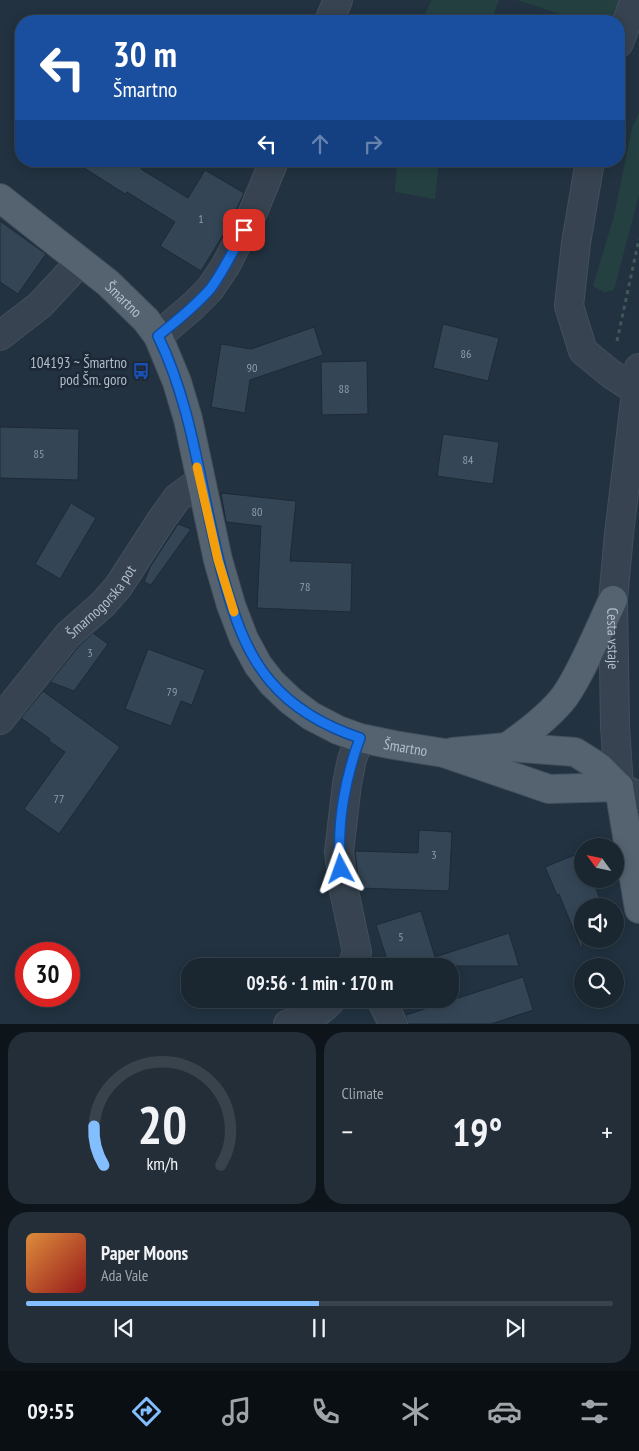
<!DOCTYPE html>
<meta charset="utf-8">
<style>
:root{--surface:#1a2630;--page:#232e38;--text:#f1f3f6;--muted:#9fa5ab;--line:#38434c;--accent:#83bfff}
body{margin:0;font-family:"PT Sans Narrow",sans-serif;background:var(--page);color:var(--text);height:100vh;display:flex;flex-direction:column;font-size:19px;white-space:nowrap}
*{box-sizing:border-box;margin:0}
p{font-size:16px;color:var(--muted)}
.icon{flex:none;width:28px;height:28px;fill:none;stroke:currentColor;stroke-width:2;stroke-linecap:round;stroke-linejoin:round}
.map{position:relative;height:1024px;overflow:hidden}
.side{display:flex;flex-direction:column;gap:8px;padding:8px;background:#0e151a;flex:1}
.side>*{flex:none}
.guide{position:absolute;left:15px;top:15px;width:610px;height:152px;border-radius:20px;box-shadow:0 2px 12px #0003,0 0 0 1px var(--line);background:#1a4fa0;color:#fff;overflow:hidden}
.needle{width:32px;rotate:303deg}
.fabs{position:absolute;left:574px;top:838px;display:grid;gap:10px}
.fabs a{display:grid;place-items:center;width:50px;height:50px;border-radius:50%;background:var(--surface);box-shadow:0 2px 12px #0003,0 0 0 1px var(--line);font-size:25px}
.speed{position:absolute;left:15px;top:942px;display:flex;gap:10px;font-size:25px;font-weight:700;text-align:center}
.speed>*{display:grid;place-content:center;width:65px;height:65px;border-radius:50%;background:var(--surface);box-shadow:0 2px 12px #0003,0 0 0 1px var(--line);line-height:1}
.speed .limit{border:8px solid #d22;background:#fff;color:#111}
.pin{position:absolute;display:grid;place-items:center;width:42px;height:42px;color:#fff;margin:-21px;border-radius:10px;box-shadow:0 2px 8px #0006}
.me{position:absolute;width:55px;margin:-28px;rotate:356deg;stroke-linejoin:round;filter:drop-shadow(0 0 4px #0008)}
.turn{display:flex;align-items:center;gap:18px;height:105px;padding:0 15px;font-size:22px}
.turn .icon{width:65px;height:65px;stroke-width:2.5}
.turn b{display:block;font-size:35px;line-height:42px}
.lanes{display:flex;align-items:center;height:48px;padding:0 15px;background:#0003;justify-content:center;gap:25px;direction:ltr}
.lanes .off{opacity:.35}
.big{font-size:38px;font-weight:700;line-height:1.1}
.side .tile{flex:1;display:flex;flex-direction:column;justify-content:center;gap:8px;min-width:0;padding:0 18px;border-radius:20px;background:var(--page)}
.side .dial{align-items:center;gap:0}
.dial svg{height:130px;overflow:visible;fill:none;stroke:var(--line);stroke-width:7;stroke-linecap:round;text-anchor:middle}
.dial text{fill:var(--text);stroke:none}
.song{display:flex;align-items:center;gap:15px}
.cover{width:60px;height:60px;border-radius:8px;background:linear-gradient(135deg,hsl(30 70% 55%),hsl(0 70% 35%))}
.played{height:5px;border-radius:2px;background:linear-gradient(90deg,var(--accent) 50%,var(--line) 50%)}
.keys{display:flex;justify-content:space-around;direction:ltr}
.heat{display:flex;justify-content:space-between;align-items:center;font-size:28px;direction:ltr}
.side .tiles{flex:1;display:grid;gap:8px;grid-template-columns:1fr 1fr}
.tile:last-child{grid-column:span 2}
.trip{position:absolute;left:181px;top:958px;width:278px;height:50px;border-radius:20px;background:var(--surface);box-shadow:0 2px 12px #0003,0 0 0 1px var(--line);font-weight:700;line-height:50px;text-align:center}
.dock{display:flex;height:80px;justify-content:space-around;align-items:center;background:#0a0f13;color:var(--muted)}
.dock .icon{width:35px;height:35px}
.dock .current{color:var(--accent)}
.dock b{font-size:22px;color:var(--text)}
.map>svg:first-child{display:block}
</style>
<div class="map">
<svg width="639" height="1024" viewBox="0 0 639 1024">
<rect width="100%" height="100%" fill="#223240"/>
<path fill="#244041" d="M432 0H499L491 21H421Z
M518 0H620V12L610 21H581Z
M639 112V195L614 290 604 292 593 286 614 216 632 128Z
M397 161H439L435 199 395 192Z"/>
<path fill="#344656" stroke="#1e2a37" d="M73 161H146L141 169 188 198 205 170 244 193 228 227 201 271 160 246 175 222 127 192 125 194Z
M0 221 46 254 18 294 0 282Z
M443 324 499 338 488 381 433 368Z
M314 327 323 355 250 380 245 413 211 407 221 344 251 349Z
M367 361 368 414 322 415 321 362Z
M0 427 79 429 78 480 0 478Z
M443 434 499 442 493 484 437 476Z
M221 493 296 501 290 561 352 563 351 612 257 608 261 526 226 522Z
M71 503 96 518 60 579 35 564Z
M178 524 191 529 151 585 144 582 150 567Z
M93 633 108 644 74 691 50 682 79 646Z
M148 649 205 670 192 705 181 701 171 726 125 709Z
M43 691 120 747 59 834 24 809 65 752 49 741 50 739 21 718Z
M419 830 452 832 449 891 359 888 355 851 418 853Z
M582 852V879H592L603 906H582V951L559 894 557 895 545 867Z
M421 911 435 957 509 933 519 966H389L376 925Z
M523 977 533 1010 491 1024H408L406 1015Z"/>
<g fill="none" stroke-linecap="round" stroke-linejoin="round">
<g stroke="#434f5c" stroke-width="30">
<g id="minor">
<path d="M329 21 338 0"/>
<path d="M619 43 635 0"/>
<path d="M590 161 576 243 569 306 583 351 611 374 636 390"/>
<path d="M0 336 40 305 80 262"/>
<path d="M158 336 193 306 210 289 226 265 253 212 274 161"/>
<path id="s1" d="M639 368 619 534 613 600 615 726 619 787 639 796"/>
<path id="s2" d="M0 720 68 635 103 604 118 587 162 519 177 498 200 481"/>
<path d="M352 966 357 952 343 886 339 852 347 784 352 759 360 738"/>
<path d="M381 999 393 1024"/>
<path d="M288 1024C305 1020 321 1013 332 999"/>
</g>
</g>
<g stroke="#434f5c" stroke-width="30">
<g id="major">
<path id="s3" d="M0 198 108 283 146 320 158 336 177 382 188 419 218 560 231 605 244 639 258 665 272 683 291 701 311 716 338 730 360 738 394 745 444 753 549 789 619 787"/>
<path d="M507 747C527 733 550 716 565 696 583 670 599 629 613 600"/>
<path d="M453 752 507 747 575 752 599 767 619 787"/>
<path d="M619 787 639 909"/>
</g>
</g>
<path stroke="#3e5958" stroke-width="3" stroke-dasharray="4 4" stroke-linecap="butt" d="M617 341 639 239"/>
<use href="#minor" stroke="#374350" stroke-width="28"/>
<use href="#major" stroke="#556370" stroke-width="28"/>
</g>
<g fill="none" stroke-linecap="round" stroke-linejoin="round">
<g stroke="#114b97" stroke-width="12">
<path id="route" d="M244 230C234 250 224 270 211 288 196 306 176 321 158 336 195 412 201 499 224 580 234 616 246 653 271 682 294 709 327 727 360 738 345 778 336 826 341 869"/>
</g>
<use href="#route" stroke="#1a73e8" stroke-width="9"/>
<path stroke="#f59e0b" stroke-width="9" d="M197 467 218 560 234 612"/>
</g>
<defs>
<g id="bus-bare" transform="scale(1.35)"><path d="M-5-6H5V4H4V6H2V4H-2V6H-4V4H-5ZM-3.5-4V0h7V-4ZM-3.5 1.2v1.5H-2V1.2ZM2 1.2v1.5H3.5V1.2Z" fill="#1a4fb4" stroke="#1c2835" stroke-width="2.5" paint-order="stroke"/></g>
</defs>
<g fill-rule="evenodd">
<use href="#bus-bare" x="141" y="371"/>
</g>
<g text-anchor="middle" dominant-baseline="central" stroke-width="5" stroke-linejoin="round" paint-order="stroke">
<g font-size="12" fill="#919eac">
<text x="201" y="218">1</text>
<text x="466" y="353">86</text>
<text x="252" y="367">90</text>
<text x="344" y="388">88</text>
<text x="39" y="453">85</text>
<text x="468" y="459">84</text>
<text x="257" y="511">80</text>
<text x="305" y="586">78</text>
<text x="90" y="652">3</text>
<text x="172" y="691">79</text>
<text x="59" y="798">77</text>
<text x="434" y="854">3</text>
<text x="401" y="936">5</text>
</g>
<g font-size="15" fill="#b3becb" stroke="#1c2835">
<text stroke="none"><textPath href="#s3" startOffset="160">Šmartno</textPath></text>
<text stroke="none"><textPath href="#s2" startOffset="156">Šmarnogorska pot</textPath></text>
<text stroke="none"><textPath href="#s1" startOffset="272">Cesta vstaje</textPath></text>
<text stroke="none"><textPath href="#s3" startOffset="730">Šmartno</textPath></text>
</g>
<g font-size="15" fill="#b3becb" stroke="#1c2835" text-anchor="end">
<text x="127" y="362">104193 ~ Šmartno<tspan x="127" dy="17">pod Šm. goro</tspan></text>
</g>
</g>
</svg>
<div class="fabs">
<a><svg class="needle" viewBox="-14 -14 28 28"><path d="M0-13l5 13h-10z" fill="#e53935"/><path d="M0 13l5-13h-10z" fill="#9fa5ab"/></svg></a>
<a><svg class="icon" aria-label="sound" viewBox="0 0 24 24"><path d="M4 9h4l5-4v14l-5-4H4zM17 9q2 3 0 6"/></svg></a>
<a><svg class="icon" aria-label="search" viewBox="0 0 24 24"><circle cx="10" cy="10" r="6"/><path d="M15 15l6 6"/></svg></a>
</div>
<div class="speed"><div class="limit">30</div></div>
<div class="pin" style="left:244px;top:230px;background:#d93025"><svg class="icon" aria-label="arrive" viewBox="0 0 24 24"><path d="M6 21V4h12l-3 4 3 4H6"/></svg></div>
<svg class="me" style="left:341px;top:869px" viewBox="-20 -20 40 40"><path d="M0-17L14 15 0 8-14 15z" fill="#1a73e8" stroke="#fff" stroke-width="4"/></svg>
<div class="trip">09:56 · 1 min · 170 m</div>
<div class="guide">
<div class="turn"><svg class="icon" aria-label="left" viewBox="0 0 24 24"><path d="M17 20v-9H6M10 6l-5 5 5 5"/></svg><div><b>30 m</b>Šmartno</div></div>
<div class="lanes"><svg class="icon" aria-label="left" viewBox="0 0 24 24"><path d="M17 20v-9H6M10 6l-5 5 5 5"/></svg><svg class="icon off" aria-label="ahead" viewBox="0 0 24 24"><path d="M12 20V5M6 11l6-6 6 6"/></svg><svg class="icon off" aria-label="right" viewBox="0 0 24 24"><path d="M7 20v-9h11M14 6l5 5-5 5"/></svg></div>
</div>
</div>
<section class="side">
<div class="tiles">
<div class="tile dial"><svg viewBox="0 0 100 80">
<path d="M14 69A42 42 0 1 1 86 69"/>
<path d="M14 69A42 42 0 0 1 8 45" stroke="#83bfff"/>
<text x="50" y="56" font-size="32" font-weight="700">20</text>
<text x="50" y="72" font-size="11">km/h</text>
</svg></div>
<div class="tile"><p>Climate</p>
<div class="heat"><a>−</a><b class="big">19°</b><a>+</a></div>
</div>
<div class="tile">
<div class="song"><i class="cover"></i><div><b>Paper Moons</b><p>Ada Vale</p></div></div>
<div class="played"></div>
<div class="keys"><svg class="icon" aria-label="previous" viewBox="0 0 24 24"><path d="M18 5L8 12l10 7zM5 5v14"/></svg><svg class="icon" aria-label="pause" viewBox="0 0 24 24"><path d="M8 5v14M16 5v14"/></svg><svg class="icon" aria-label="next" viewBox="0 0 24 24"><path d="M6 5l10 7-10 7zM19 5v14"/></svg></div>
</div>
</div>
</section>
<nav class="dock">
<b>09:55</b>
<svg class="icon current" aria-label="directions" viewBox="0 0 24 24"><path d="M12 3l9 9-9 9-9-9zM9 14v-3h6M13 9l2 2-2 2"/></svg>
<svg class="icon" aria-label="music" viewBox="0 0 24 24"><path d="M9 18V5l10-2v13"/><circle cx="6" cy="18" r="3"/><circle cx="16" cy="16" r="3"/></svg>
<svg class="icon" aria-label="phone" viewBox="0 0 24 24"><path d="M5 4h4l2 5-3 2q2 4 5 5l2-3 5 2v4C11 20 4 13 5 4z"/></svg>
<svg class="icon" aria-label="climate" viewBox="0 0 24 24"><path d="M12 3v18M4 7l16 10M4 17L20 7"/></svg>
<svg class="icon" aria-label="car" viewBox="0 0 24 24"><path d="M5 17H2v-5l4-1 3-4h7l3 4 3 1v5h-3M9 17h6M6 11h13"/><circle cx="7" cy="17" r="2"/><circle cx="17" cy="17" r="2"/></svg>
<svg class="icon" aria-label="filters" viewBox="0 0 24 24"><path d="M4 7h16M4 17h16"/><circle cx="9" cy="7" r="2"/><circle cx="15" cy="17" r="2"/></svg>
</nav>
